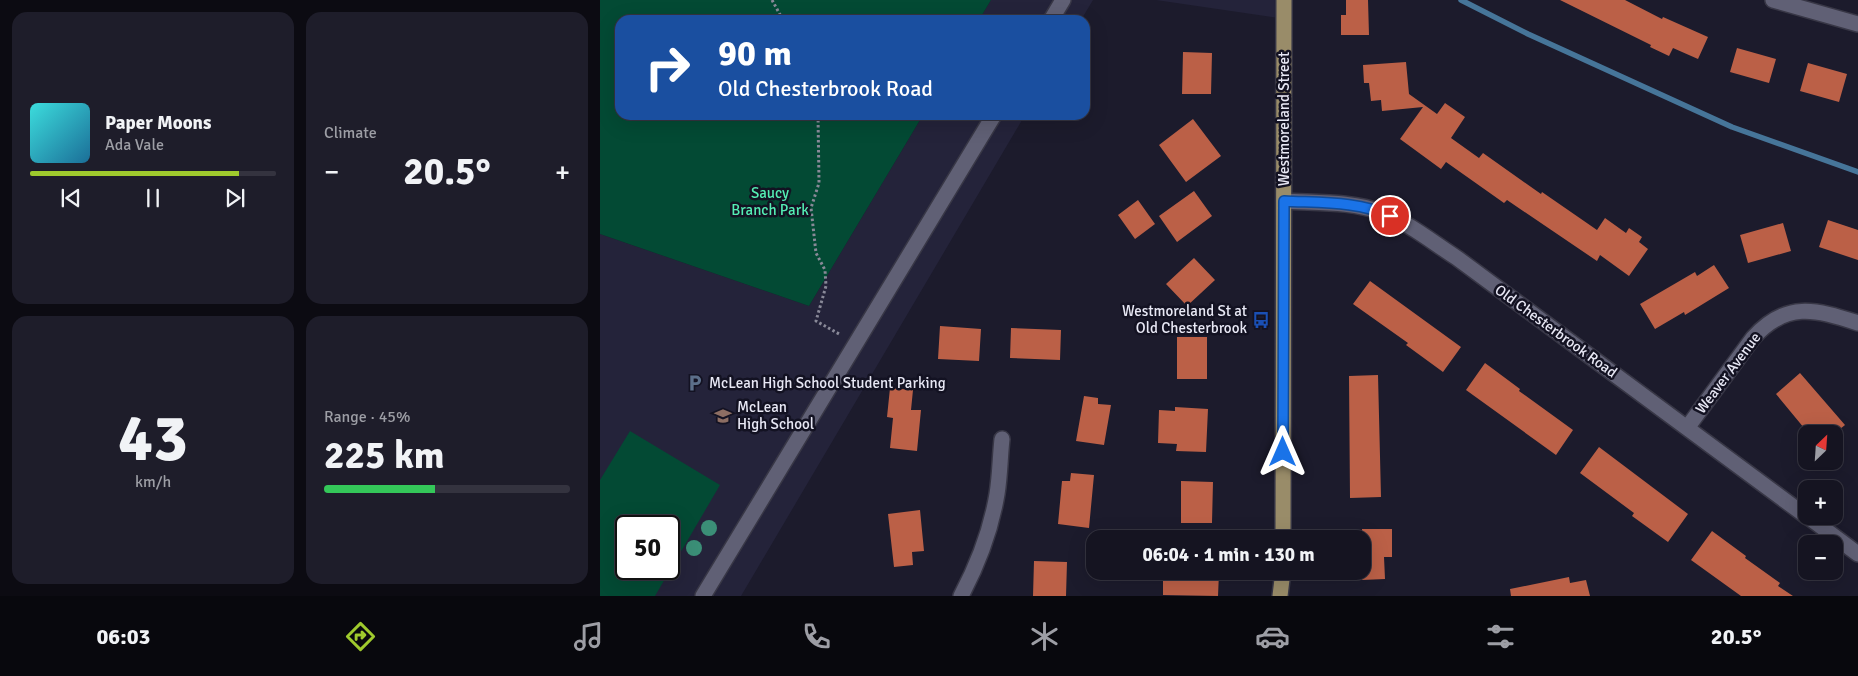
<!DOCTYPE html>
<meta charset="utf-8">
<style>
:root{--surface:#151421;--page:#1e1d2a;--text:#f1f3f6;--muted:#9d9ea5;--line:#34333f;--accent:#9fca2d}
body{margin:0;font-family:Signika,sans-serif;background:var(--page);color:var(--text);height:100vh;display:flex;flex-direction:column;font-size:19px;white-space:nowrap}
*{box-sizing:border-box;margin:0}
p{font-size:16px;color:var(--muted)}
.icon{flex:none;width:28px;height:28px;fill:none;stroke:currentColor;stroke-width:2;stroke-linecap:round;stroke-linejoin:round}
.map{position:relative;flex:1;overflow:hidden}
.drawer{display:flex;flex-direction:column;gap:12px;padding:12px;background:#0c0b12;width:600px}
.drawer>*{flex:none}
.hud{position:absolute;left:15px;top:15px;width:475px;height:105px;border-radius:15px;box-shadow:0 5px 20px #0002,0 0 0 1px var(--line);background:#1a4fa0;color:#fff;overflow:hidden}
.needle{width:32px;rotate:25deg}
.tools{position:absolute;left:1198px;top:425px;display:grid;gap:10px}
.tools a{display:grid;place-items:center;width:45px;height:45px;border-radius:10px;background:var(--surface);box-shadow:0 5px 20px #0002,0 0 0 1px var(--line);font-size:25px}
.speed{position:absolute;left:15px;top:515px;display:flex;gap:10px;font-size:25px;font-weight:700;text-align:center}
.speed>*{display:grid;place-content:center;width:65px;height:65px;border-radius:50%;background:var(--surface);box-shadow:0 5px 20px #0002,0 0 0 1px var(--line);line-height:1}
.speed .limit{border:2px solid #111;border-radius:8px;background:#fff;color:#111}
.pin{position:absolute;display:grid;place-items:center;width:42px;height:42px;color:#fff;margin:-21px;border:2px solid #fff;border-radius:50%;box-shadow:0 1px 5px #0007}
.me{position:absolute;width:55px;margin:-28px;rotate:0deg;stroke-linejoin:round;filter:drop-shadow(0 0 4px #0008)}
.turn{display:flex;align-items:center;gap:18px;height:105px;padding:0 20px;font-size:22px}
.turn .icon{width:65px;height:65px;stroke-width:2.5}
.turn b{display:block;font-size:35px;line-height:42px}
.big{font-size:38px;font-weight:700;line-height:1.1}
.drawer .tile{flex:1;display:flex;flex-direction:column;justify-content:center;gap:8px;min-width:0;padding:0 18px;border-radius:15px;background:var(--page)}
.drawer .dial{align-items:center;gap:0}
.dial b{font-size:65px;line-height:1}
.song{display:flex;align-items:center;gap:15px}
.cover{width:60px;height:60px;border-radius:8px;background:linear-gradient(135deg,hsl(180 70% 55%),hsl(200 70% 35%))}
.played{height:5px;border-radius:2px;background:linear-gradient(90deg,var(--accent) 85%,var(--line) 85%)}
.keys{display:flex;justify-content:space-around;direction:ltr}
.heat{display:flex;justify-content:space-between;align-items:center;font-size:28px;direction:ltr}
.charge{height:8px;border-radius:4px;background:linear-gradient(90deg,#34c759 45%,var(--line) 0)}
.drawer .tiles{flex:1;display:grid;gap:12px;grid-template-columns:repeat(2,1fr)}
.trip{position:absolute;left:486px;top:530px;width:285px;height:50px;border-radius:15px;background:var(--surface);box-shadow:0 5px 20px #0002,0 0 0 1px var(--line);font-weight:700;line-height:50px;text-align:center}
.menu{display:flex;height:80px;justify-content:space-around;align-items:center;background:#08080d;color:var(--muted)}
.menu .icon{width:35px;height:35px}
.menu .selected{color:var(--accent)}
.menu b{font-size:22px;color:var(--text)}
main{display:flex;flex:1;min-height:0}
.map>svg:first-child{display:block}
</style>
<main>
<section class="drawer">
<div class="tiles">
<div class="tile">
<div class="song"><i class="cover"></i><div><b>Paper Moons</b><p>Ada Vale</p></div></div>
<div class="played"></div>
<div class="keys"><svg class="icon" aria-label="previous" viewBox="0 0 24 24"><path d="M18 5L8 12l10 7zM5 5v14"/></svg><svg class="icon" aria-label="pause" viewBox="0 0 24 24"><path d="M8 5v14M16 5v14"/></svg><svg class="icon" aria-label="next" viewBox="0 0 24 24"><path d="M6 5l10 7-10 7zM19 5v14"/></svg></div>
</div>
<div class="tile"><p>Climate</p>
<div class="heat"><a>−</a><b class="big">20.5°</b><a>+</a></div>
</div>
<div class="tile dial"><b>43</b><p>km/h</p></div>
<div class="tile"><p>Range · 45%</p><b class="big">225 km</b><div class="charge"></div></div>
</div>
</section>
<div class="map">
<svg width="1258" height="596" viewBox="0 0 1258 596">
<rect width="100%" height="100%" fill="#1c1b2c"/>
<path fill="#24233a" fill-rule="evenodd" d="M391 0H493L481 20H379Z
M556 0H679V18Z
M323 115H425L141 596H0V234L209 306ZM26 526H69V569H26Z"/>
<path fill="#034a34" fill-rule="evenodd" d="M0 0H391L379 20H20V115H323L209 306 0 234Z
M30 431 120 485 55 596H0V480ZM26 526H69V569H26Z"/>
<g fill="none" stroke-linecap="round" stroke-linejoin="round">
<path stroke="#467599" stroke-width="5.5" d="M861 0 928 34 1132 127 1258 172"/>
</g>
<path fill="#bb6047" d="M746 0H768L769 35H741V15H746Z
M960 0H1025L1062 19 1063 17 1108 37 1098 59 1073 48 1069 56 1050 47 1051 45Z
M1137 48 1176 59 1169 83 1130 72Z
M583 52 612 53 611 94H582Z
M806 62 809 94 837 114 845 103 865 117 851 138 879 158 883 153 941 194 942 192 997 230 1005 218 1026 233 1029 228 1042 237 1039 242 1048 249 1029 276 1000 255 997 261 907 200 904 203 846 162 841 169 800 139 823 107 782 111 781 100 771 101 769 83H764L763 65Z
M1208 63 1247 74 1239 102 1200 91Z
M593 119 621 156 586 182 559 145Z
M594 191 612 216 577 242 559 216Z
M538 200 555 224 535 239 518 215Z
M1228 220 1258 230V260L1219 247Z
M1183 223 1191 251 1148 263 1140 235Z
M594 258 615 280 587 306 566 284Z
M1114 265 1129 288 1085 315 1084 312 1055 329 1040 304 1095 272 1097 276Z
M770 281 861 347 843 372 806 345 808 343 753 304Z
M340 326 381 329 379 361 338 359Z
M411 328 461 330 460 360 410 358Z
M577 337H607V379H577Z
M885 363 920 389 919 391 973 430 956 455 866 390Z
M1200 373 1245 425 1234 434H1209L1176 394Z
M778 375 781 497 750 498 749 376Z
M290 388 313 390 311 410H321L317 451 290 448 293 418 287 417Z
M484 396 498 398V404L511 405 504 445 476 441Z
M575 407 608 409 606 452 576 451 577 444 558 443 559 410 575 411Z
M999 447 1088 514 1068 542 1032 516 1034 513 980 473Z
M471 473 494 475 489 528 458 524 462 481H470Z
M581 481 613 482 612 523H581Z
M320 510 324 551 312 552 313 565 294 567 288 514Z
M762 529H792V557H784L785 579 762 580Z
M1112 531 1146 556 1145 558 1180 583 1178 586 1193 596H1141L1091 560Z
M434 561 467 562 466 596H433Z
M563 571H610V573H619L618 596 563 595Z
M969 577 970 583 986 580 990 596H911L910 589Z"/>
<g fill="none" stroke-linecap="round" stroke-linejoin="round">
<g stroke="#383746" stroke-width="18">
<path id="minor" d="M1173 0 1258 24
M451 20 463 0
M684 201C714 203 753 201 780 212 808 222 832 242 857 258L1206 516
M1087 428 1153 338C1186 301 1215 309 1258 323
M1207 516 1258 554
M103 596 394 115
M361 596C378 564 391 530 397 494 400 476 400 457 402 439"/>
</g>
<g stroke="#383746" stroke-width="18">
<path id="major" d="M683 539 684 0
M680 596 683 571"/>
</g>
<path stroke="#898998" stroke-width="3" stroke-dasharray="2.5 2.5" stroke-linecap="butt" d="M172 0 183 20
M218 115 219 183 211 208 216 253 225 270 226 286 216 321 241 335"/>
<use href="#minor" stroke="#606075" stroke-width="15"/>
<use href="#major" stroke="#998c69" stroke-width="15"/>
</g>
<g fill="#3b8f77">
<circle cx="109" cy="528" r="8"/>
<circle cx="94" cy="548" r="8"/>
</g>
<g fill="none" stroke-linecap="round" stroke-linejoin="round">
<g stroke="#114b97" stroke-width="12">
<path id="route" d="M683 452 684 201C719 203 758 201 790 216"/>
</g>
<use href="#route" stroke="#1a73e8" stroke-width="9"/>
</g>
<defs>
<g id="bus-bare" transform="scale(1.35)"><path d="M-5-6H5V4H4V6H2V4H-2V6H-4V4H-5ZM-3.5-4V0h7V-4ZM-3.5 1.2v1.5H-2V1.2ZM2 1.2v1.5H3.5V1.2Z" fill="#1a4fb4" stroke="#131222" stroke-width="2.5" paint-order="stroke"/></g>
<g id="parking-bare" transform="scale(1.35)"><path d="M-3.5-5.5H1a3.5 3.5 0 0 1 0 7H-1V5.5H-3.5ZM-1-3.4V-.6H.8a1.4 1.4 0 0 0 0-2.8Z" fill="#5c6f8a" stroke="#131222" stroke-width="2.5" paint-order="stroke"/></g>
<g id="school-bare" transform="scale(1.35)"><path d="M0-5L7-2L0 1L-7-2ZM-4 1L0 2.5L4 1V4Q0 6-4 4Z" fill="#8d6e63" stroke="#131222" stroke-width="2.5" paint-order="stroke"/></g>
</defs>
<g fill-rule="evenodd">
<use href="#bus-bare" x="661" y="320"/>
<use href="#parking-bare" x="95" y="383"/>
<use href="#school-bare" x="123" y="416"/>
</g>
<g text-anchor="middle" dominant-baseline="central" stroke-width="5" stroke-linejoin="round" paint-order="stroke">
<g font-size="15" fill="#e8e8f5" stroke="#131222">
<text transform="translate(684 119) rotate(-90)">Westmoreland Street</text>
<text transform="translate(956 331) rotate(36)">Old Chesterbrook Road</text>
<text transform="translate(1128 373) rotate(-53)">Weaver Avenue</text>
</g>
<g font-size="15" fill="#54eeb4" stroke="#131222">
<text x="170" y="193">Saucy<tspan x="170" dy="17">Branch Park</tspan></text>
</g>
<g font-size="15" fill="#e8e8f5" stroke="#131222" text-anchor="start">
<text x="647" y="311" text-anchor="end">Westmoreland St at<tspan x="647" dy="17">Old Chesterbrook</tspan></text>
<text x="109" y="383">McLean High School Student Parking</text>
<text x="137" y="407">McLean<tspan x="137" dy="17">High School</tspan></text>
</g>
</g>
</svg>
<div class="tools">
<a><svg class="needle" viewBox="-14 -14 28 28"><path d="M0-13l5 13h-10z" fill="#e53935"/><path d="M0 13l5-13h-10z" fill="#9d9ea5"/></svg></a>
<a>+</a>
<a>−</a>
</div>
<div class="speed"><div class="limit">50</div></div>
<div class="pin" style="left:790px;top:216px;background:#d93025"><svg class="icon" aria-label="arrive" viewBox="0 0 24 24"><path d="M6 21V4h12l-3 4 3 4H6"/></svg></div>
<svg class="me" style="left:683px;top:452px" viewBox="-20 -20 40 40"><path d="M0-17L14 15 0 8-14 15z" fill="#1a73e8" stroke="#fff" stroke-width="4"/></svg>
<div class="trip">06:04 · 1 min · 130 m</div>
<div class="hud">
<div class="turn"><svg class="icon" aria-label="right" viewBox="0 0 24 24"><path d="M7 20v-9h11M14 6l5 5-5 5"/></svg><div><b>90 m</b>Old Chesterbrook Road</div></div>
</div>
</div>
</main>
<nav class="menu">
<b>06:03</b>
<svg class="icon selected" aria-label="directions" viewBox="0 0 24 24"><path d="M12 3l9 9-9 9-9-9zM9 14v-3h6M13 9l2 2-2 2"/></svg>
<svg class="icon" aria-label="music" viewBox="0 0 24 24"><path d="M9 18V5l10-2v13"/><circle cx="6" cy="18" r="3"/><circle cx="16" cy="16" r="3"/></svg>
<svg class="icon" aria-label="phone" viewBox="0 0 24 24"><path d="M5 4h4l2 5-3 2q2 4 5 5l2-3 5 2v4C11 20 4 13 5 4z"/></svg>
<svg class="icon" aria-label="climate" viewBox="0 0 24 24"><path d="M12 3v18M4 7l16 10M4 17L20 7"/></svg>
<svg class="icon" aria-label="car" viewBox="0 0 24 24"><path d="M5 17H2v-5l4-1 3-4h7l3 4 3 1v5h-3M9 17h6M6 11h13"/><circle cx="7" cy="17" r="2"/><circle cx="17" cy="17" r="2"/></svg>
<svg class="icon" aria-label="filters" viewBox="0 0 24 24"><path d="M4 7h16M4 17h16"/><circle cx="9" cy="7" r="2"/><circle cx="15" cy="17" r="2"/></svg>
<b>20.5°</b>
</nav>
